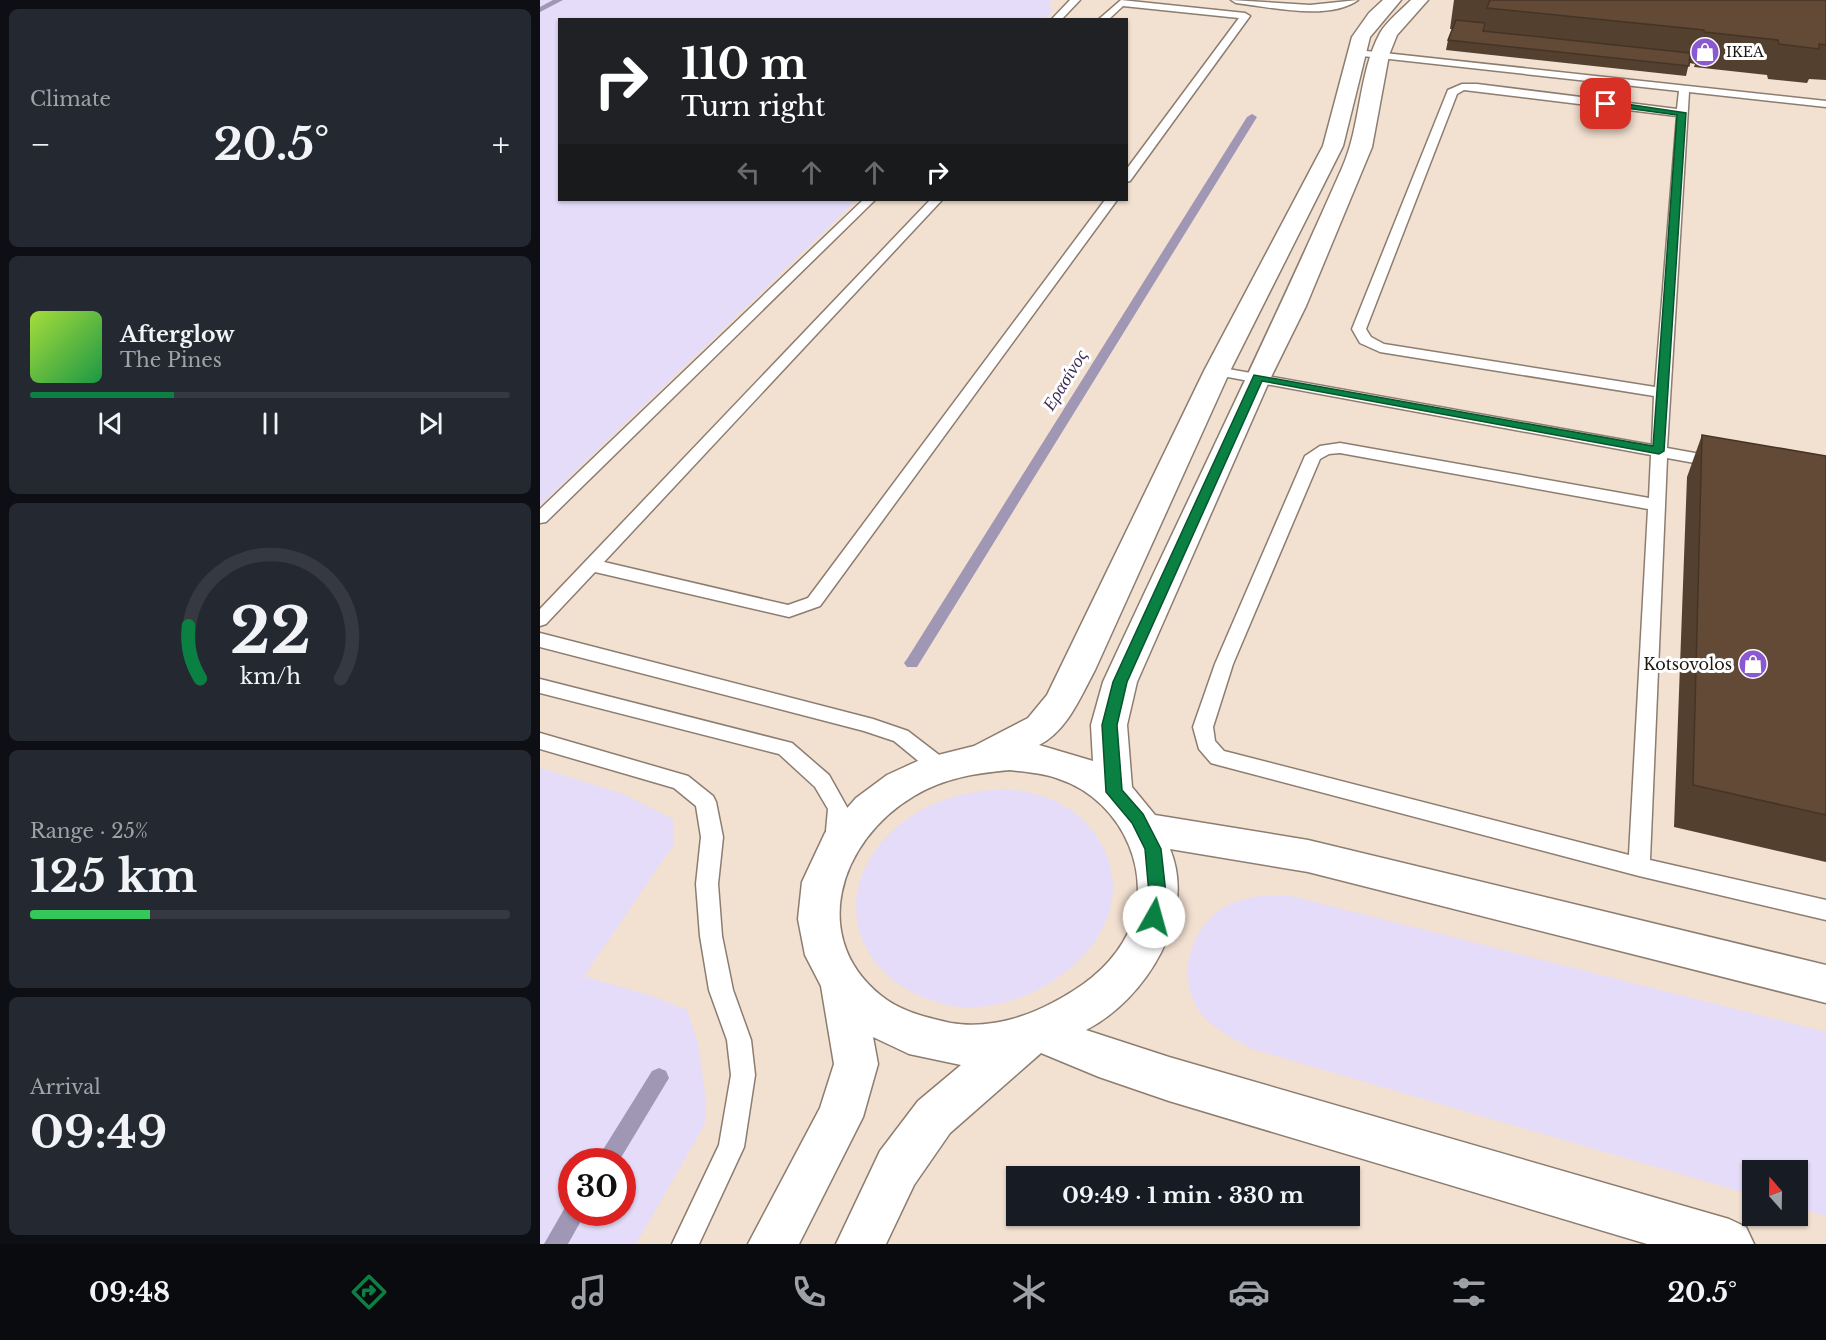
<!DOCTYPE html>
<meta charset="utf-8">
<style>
:root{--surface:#171b24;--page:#242831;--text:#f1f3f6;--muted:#9ea1a6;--line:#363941;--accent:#0b8043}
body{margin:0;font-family:"Libre Baskerville",serif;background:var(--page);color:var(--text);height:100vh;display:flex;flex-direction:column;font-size:22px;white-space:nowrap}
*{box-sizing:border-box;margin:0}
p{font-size:20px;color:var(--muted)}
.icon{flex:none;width:33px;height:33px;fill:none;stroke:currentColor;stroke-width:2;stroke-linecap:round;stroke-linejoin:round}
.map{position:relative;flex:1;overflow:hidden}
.details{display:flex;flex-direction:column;gap:9px;padding:9px;background:#0d0f14;width:540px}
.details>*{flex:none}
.banner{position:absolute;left:18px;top:18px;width:570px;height:183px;border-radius:0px;box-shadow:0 2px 4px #0004;background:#202124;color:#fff;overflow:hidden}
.needle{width:39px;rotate:340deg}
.tools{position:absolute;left:1202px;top:1160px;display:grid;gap:12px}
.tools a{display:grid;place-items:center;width:66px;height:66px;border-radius:0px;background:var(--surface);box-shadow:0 2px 4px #0004;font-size:30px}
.speed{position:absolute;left:18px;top:1148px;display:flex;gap:12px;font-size:30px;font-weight:700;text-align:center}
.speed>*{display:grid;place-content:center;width:78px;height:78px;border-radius:50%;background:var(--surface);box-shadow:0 2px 4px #0004;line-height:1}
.speed .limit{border:9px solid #d22;background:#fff;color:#111}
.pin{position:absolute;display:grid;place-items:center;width:51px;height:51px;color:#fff;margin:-26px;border-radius:12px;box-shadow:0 3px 9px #0006}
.me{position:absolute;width:66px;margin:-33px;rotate:7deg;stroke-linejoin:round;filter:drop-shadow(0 0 4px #0008)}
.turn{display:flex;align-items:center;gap:21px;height:126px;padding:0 24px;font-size:27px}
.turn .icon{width:78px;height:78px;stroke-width:2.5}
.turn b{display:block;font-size:42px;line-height:51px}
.lanes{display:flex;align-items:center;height:57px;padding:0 24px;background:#0003;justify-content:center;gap:30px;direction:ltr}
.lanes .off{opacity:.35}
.big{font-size:45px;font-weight:700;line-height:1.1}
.details .widget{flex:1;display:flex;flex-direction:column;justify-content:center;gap:9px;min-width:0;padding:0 21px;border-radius:9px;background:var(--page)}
.details .dial{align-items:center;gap:0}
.dial svg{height:156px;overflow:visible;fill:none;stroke:var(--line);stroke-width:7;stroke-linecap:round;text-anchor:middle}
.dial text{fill:var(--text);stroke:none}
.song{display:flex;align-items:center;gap:18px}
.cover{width:72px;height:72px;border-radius:9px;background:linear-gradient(135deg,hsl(80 70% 55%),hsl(140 70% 35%))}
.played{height:6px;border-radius:3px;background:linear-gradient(90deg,var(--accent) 30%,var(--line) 30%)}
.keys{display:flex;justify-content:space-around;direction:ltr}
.heat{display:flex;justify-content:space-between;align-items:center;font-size:33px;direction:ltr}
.charge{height:9px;border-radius:4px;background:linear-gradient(90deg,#34c759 25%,var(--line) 0)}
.trip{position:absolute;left:466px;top:1166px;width:354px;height:60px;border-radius:0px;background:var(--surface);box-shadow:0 2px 4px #0004;font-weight:700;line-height:60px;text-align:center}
.tab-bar{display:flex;height:96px;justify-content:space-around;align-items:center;background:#090b0e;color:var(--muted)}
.tab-bar .icon{width:42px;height:42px}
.tab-bar .current{color:var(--accent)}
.tab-bar b{font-size:27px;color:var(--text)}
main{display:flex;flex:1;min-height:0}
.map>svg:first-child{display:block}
</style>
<main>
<section class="details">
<div class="widget"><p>Climate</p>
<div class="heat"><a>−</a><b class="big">20.5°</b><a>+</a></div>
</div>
<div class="widget">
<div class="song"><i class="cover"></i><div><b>Afterglow</b><p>The Pines</p></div></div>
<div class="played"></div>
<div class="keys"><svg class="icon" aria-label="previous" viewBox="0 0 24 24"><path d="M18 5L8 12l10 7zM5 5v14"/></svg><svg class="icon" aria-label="pause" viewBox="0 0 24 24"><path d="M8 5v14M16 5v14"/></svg><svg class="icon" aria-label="next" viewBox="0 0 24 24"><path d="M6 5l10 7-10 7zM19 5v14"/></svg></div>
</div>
<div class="widget dial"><svg viewBox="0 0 100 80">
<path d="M14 69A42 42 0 1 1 86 69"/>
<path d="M14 69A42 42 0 0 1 8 42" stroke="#0b8043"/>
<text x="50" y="56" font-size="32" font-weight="700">22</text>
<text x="50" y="72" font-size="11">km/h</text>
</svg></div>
<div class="widget"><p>Range · 25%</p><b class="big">125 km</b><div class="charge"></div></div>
<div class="widget"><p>Arrival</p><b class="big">09:49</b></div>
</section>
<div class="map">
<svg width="1286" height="1244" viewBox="0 0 1286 1244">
<rect width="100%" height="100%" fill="#fff0e4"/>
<path fill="#f2e0d0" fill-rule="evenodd" d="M0 0H1286V1244H0ZM20 20H586V200H20ZM32 1161H82V1212H32ZM1212 1170H1257V1215H1212ZM477 1176H810V1215H477Z"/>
<path fill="#e5dcf9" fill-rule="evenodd" d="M0 0H513L509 4 513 11 504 20H20V200H317L0 505Z
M0 768 81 793 133 819 134 844 44 976 112 996 147 1010 158 1043 165 1093V1124L96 1244H0ZM32 1161H82V1212H32Z
M464 789C481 791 497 793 513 800 535 810 553 827 564 849 594 913 543 971 487 995 462 1005 433 1011 407 1005 311 983 283 885 362 823 392 799 427 791 464 789Z
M723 895 751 896 1286 1032V1216L1257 1208V1170H1212V1195L712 1049C698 1041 681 1033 669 1022 631 988 647 923 692 903 701 899 713 898 723 895Z"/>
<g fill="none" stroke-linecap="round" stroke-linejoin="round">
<path fill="#a097b5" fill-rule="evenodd" d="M13 0H23L0 12V7Z
M712 114 717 117 377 667H367L364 663 367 659 707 117Z
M119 1068 126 1071 129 1078 79 1161H56L112 1071Z
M32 1202V1212H46L28 1244H4L27 1204Z"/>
<g stroke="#8d7d70" stroke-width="3">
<path id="service" d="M530 0H540L521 20H511Z
M581 0 705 13 710 16 590 181 586 182V170L699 18 583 6 568 20H558Z
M691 0 770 5 818 0C790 21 729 7 696 3Z
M817 50 1286 101V107L1149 92 1127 448 1177 457 1185 462 1177 467 1127 458 1110 860 1286 900V920L1099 876 678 765 671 763 659 749 653 727 675 664 765 456 780 446 800 443 1109 498 1111 455 677 375 670 371 677 367 1112 445 1114 396 840 352 820 343 812 329 908 90 922 84H937L1137 109 1139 91 813 55 812 53ZM924 90 1137 116 1115 387 844 344 831 337 826 329 917 94ZM800 453 1108 509 1089 855 684 751 675 741 673 727 693 664 780 459 789 454Z
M323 200H335L6 522 0 523V509Z
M390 200H402L64 562 248 605 268 598 565 200H577L280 606 249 617 55 572 6 624 0 626V609Z
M0 633 333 719 368 731 407 761 410 767 407 773 400 775 393 773 354 741 324 731 0 647Z
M0 679 252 743 289 775 308 809 307 842 303 848 296 851 289 848 285 842 288 809 275 787 239 754 0 693Z
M0 733 148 776 173 796 176 802 183 837 178 884 182 936 193 990 211 1040 215 1075 204 1147 159 1244H132L179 1145 191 1075 187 1040 169 990 160 936 156 884 161 837 156 806 134 788 0 749Z"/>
</g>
<g stroke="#8d7d70" stroke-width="3">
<path id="minor" d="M843 0H861L830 37 803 146 690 371 555 670C540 698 527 731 499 745L553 761 551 725 563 682C642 511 726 341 802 168 821 126 818 74 840 33 847 21 861 10 871 0H888L857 35 849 55 832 147 766 306 731 377 597 682 587 725 592 787 615 815 768 840 1286 965V1003L768 872 630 849C658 916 605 1000 546 1030L629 1057 1189 1219 1206 1227 1214 1244H1107L629 1101 559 1077 501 1053 410 1133 374 1185 346 1244H296L340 1151 378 1101 421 1065 369 1054 333 1037 338 1064 323 1117 259 1244H208L280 1108 294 1064 281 986 265 955 258 919 262 882 285 833 316 798 347 775 382 759 434 746 488 718 507 695 664 371 783 146 812 37 829 13ZM470 770C486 772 504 773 519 779 584 800 620 882 583 942 566 970 541 988 512 1003 482 1019 445 1029 411 1023 389 1018 366 1013 347 1000 266 942 298 841 374 796 404 778 436 773 470 770Z"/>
</g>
<use href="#service" fill="#fff" fill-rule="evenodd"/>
<use href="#minor" fill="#fff" fill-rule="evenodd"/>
</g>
<path fill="#54402e" d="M914 0H1286V80L1269 79 1267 83 1228 79 1227 75 1154 67 1155 64 1149 63 1146 76 906 50 908 40 912 29H910Z
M1162 435 1286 456V862L1134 827 1147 477Z"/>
<path fill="#624a36" stroke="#453426" stroke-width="1.5" d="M950 0H1286V45L1279 44V49L1239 44 1238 40 1164 32V30L947 8Z
M916 20 945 23 943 31 1150 53 1149 66 908 40Z
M1162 435 1286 456V815L1153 785Z"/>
<path fill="#0b8043" stroke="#07532c" stroke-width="1.5" d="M1066 101 1146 113 1124 451 1119 454 722 381 587 682 577 725 582 790 603 814 621 849 626 894 620 922 614 924 608 922 606 917 609 894 605 849 592 823 566 792 562 725 573 682 714 375 1113 446 1137 115 1063 105Z"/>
<defs>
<g id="shop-disc" transform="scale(1.5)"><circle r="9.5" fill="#8a58d0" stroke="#fff"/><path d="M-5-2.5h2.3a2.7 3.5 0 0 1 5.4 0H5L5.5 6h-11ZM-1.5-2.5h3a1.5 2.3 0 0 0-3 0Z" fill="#fff"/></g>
</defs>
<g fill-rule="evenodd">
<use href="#shop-disc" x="1165" y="52"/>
<use href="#shop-disc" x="1213" y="664"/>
</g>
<g text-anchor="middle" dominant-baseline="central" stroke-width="6" stroke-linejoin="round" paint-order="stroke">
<g font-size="14" fill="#1c1611" stroke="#fff" text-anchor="start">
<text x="1186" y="52">IKEA</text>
</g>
<g font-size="16" fill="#1c1611" stroke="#fff" text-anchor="end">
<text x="1192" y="664">Kotsovolos</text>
</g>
<g font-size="18" font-style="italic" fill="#3c2c56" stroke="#fff">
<text transform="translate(525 380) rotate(-58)">Ερασίνος</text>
</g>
</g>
</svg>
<div class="tools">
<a><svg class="needle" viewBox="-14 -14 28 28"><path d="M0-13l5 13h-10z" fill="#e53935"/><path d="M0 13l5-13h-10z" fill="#9ea1a6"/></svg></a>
</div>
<div class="speed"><div class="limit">30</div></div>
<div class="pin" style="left:1066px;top:104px;background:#d93025"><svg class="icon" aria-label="arrive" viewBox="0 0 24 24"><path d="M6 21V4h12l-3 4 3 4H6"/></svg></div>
<svg class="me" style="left:614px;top:917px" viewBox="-20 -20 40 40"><circle r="19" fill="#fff"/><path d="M0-13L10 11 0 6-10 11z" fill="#0b8043"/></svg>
<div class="trip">09:49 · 1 min · 330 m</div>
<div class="banner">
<div class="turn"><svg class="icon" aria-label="right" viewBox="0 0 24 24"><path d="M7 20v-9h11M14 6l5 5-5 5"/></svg><div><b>110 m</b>Turn right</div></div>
<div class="lanes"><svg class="icon off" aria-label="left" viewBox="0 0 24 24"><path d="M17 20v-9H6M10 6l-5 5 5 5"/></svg><svg class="icon off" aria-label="ahead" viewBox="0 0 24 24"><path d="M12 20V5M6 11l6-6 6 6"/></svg><svg class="icon off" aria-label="ahead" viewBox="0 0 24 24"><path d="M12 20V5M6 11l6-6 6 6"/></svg><svg class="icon" aria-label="right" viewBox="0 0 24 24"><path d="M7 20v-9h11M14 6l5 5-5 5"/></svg></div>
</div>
</div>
</main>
<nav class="tab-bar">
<b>09:48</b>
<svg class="icon current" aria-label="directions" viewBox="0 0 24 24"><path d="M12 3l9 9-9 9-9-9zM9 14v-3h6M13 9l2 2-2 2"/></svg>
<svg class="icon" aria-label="music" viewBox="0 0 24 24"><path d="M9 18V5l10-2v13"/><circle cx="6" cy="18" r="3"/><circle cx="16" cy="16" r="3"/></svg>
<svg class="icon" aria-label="phone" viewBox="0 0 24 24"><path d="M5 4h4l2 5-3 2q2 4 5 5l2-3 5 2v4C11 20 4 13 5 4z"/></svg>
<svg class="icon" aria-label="climate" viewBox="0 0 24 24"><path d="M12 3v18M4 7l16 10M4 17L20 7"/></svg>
<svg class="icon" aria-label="car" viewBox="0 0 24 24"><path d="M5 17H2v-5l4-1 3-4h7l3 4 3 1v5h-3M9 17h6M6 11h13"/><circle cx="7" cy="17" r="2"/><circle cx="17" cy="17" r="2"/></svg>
<svg class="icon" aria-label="filters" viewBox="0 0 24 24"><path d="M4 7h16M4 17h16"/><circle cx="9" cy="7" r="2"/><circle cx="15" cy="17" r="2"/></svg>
<b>20.5°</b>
</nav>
